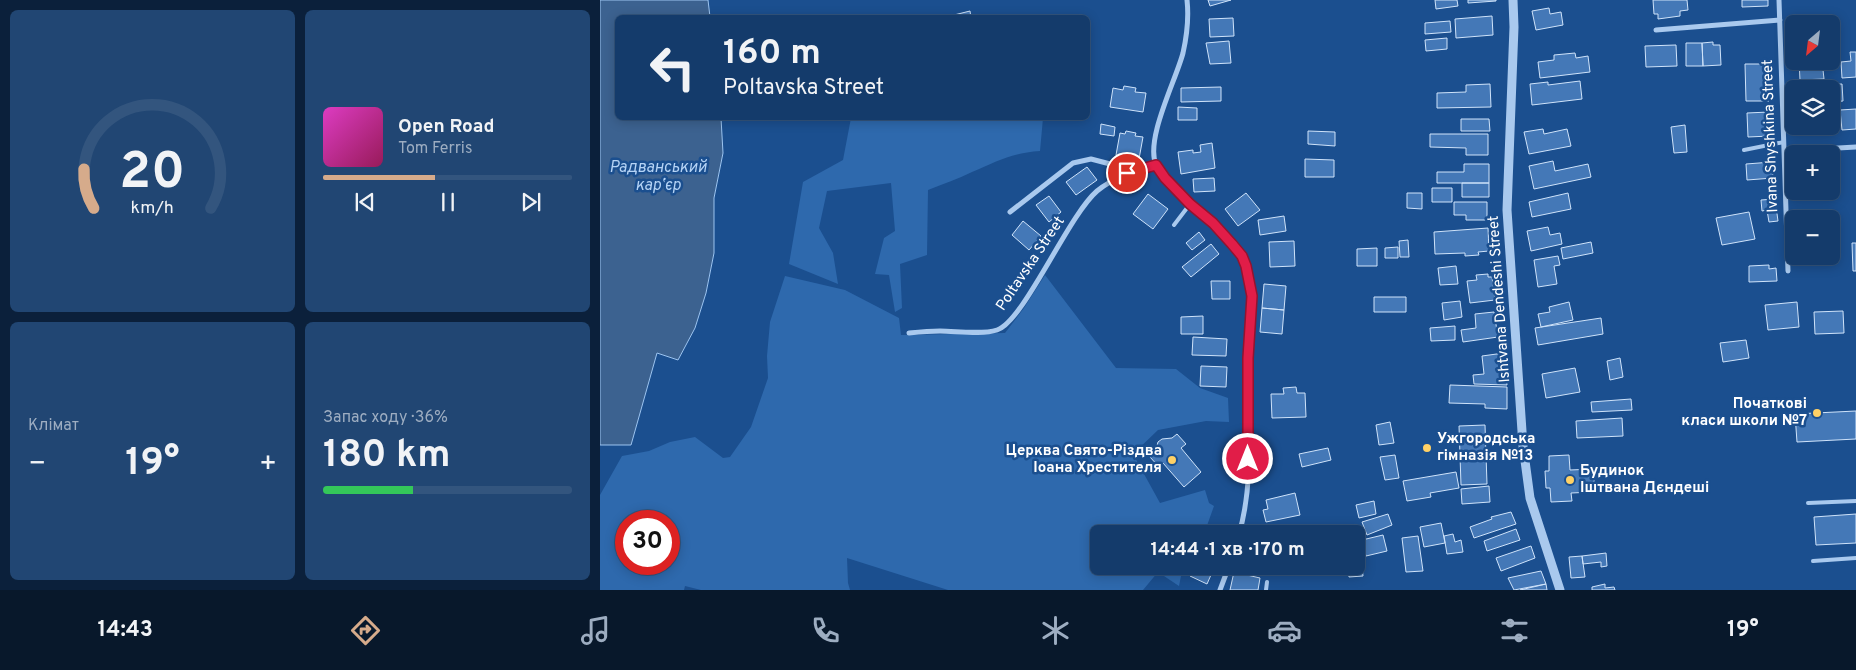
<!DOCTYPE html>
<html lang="uk">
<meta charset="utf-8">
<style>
:root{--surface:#143b6b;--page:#214673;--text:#f1f3f6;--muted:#9dadc1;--line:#33557e;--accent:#d6ab8b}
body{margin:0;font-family:Overpass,sans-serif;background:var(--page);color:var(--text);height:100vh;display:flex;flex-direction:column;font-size:19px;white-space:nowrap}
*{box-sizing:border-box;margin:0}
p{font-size:16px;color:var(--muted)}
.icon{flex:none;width:28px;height:28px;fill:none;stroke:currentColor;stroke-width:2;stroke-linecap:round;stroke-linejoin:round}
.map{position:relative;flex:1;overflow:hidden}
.drawer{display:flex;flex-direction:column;gap:10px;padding:10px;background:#0b203b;width:600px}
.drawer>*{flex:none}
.banner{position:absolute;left:15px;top:15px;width:475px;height:105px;border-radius:8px;box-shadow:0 2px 12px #0003,0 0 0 1px var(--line);background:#143b6b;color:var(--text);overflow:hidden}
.needle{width:32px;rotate:208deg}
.tools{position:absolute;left:1185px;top:15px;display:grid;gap:10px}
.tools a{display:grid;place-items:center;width:55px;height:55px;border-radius:8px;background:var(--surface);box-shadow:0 2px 12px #0003,0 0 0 1px var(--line);font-size:25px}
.speed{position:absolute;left:15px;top:510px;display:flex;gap:10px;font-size:25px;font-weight:700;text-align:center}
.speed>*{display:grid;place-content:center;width:65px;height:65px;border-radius:50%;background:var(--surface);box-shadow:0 2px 12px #0003,0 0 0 1px var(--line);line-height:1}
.speed .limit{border:8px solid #d22;background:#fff;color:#111}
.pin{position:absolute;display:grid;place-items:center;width:42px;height:42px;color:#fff;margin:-21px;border:2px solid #fff;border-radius:50%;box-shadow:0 1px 5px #0007}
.me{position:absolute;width:55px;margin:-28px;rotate:0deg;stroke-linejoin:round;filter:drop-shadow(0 0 4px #0008)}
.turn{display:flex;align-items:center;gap:18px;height:105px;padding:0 25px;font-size:22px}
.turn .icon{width:65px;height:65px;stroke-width:2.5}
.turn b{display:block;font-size:35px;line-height:42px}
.big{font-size:38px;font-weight:700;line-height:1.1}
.drawer .widget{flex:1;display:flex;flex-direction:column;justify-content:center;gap:8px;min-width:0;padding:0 18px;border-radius:8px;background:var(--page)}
.drawer .dial{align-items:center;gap:0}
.dial svg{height:130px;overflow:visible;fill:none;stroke:var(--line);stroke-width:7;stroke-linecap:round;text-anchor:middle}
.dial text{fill:var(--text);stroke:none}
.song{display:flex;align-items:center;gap:15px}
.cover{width:60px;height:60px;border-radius:8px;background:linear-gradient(135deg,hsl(310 70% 55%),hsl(330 70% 35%))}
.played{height:5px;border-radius:2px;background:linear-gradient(90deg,var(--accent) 45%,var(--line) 45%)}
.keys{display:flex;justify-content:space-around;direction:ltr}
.heat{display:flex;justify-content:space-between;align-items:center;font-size:28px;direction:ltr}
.charge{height:8px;border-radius:4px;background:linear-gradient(90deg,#34c759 36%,var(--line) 0)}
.drawer .tiles{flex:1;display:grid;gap:10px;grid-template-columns:repeat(2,1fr)}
.trip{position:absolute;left:490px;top:525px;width:275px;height:50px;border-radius:8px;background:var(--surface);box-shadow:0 2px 12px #0003,0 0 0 1px var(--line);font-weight:700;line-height:50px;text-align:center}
.tab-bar{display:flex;height:80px;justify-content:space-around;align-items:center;background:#08182b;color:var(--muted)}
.tab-bar .icon{width:35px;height:35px}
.tab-bar .selected{color:var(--accent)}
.tab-bar b{font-size:22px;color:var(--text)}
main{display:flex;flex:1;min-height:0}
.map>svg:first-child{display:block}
</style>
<main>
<section class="drawer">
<div class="tiles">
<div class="widget dial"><svg viewBox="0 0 100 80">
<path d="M14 69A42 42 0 1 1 86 69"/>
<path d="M14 69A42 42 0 0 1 8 45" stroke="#d6ab8b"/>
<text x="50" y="56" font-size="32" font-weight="700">20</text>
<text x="50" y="72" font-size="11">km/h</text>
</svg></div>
<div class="widget">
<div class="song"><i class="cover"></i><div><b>Open Road</b><p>Tom Ferris</p></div></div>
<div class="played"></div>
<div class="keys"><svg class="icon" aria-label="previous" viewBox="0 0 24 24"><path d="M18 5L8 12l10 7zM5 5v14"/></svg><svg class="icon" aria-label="pause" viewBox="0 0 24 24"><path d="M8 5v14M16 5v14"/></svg><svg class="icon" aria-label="next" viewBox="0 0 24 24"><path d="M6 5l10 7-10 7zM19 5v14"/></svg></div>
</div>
<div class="widget"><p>Клімат</p>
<div class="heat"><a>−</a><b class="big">19°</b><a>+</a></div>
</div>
<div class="widget"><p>Запас ходу · 36%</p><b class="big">180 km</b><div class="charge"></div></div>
</div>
</section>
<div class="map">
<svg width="1256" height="590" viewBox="0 0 1256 590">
<rect width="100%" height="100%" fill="#1b4f8f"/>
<path fill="#2e69ad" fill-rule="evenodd" d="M251 118H443L440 151C411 153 398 161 372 172 358 179 342 184 328 190L327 255 300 264 302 308 295 312 289 275 275 274 284 238 295 231 291 183 227 191 219 228 233 253 238 284 189 264 203 182 243 160Z
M445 275 516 368 576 369 600 388 628 398 629 422 606 421 558 430 533 454 560 503 605 490 609 503 614 506 604 534H499V566H583L579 586 558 572 543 590H348L247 558 248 583 250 590H101L85 586 84 590H0V495L22 456 49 451 70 442 95 437 123 458 130 457 151 427 168 378 167 356 170 322 185 276 245 290 299 318 301 335 405 333 424 308ZM26 521H69V564H26Z"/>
<path fill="#3c6290" stroke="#9cc4f0" d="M0 0H108L110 17 18 18V118H121L123 153 114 198V253L106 293 95 328 78 360 57 353 31 445H0Z"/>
<path fill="#4478b7" stroke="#cfe3fa" d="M608 0H631L610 6Z
M835 0H857L858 6 836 9Z
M868 0H896V1L868 3Z
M1053 0H1087L1088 10 1080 11V16L1058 19V14H1054Z
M1142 0H1168V6L1142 7Z
M949 8 950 14 961 12 963 25 936 30 932 11Z
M370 11 371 18H350V16Z
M1215 15V24H1196L1195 17Z
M892 16 893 35 856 38 855 19Z
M633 18 634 36 610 37 609 19Z
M850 21 851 32 825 34V23Z
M1235 21V35H1231V24H1222V22Z
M847 38V49L826 51 825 40Z
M629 41 631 63 610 64 606 43Z
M1113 42V45H1120L1121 65 1103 66 1102 43Z
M1086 43H1102L1103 66H1086Z
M1076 45 1077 66 1046 67 1045 46Z
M1250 52H1256V77L1242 78 1241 62 1251 61Z
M975 53 976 58 988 56 990 72 940 78 938 62 954 60V55Z
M1199 61H1222L1224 79 1200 80Z
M1145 64H1169V101H1146Z
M980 81 982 99 932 105 930 84 948 82V85Z
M890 84 891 107 837 108V93L866 92V85Z
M1242 84 1243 101 1231 102V89H1220L1219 85Z
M524 86 536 88 535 92 546 93 543 112 510 107 513 88 523 90Z
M621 87V101L581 102V88Z
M578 107 597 108V120H578Z
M1256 109V129L1242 130 1240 110Z
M1169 112 1170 136 1148 137 1147 113Z
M861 119H889L890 131H861Z
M501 124 515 127 514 136 500 134Z
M1085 125 1087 152 1074 153 1071 127Z
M1201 126H1225V132L1202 133Z
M943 129 944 134 967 129 971 146 929 154 924 132Z
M526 131 536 133 535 136 543 137 539 159 516 155 520 133 525 134Z
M708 131 735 132V146L708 144Z
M830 134H888V155H866V148L830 147Z
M612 143 615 168 581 174 578 152 593 150V153L601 152 600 145Z
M705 159 734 160V177H705Z
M953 161 955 171 988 164 991 177 934 189 929 166Z
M1172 162 1173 178 1147 180 1146 164Z
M864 164H889V183H837V172H864Z
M487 167 497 180 476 195 466 182Z
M614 178 615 191 594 192 593 179Z
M862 183H889V197H862Z
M832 188H852V202H832Z
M646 193 660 210 638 226 625 209Z
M807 193H822V209L807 208Z
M968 193 971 209 932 217 929 202Z
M548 194 568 209 553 229 533 214Z
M449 196 461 212 449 222 436 205Z
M1175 199 1178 221 1169 222 1167 210 1162 211 1161 200Z
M854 202H887V220H866V215H854Z
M1149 212 1155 239 1122 245 1116 218Z
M684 216 686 231 660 235 658 220Z
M423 221 441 236 429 250 412 235Z
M948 227 950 235 960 233 962 244 931 251 927 231Z
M888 228 889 251 878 252 879 255 865 256V253L835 254 834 232Z
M599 232 605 240 592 250 586 243Z
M808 240 809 257H800L799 241Z
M694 241 695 266 670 267 669 242Z
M991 242 993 253 963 259 961 248Z
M1252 243H1256V271H1253Z
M611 244 619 254 591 277 582 267Z
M798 247V258H785V248Z
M777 248V266H757V249Z
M958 256 960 265 954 266 957 284 938 287 934 260Z
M1169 265V269L1176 268 1177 281 1149 282V266Z
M856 266 858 284 840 285 838 268Z
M888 274V277H892L895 300 870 303 867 281 877 280 876 275Z
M611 281H630V299H612Z
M664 284 686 286 684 310 662 308Z
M774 297H806V312H774Z
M860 301 862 317 844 320 842 303Z
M969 302 973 320 941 327 938 314 950 312 949 307Z
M1197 302 1199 327 1168 330 1165 305Z
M662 308 684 310 682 334 660 332Z
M1243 311 1244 333 1215 334 1214 312Z
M894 312 898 337 863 342 861 330 876 328 875 314Z
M603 316V334H581V317Z
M1001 318 1003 334 938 345 935 328Z
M855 326V340L831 341 830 328Z
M593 337 627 339 626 356 592 355Z
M1146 340 1149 358 1123 362 1120 343Z
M904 353 907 385 874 384 873 375 884 374 882 356Z
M1020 358 1023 377 1010 380 1007 361Z
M601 366 627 367 626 387 600 386Z
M975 368 980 392 946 398 942 374Z
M850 385 907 387V409L885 408V404L849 403Z
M696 387 697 393H705L706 417 672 418 671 394H684L683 388Z
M1031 399 1032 410 992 412 991 402Z
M1256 411V439L1197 442 1195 414Z
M1022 418 1023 436 977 438 976 421Z
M790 422 794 443 779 445 776 425Z
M885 425 887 484 861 485 859 426Z
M577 434 586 444 581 448 601 472 584 487 563 463 559 467 550 457 555 453 558 442 562 439 572 438Z
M728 448 731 460 702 467 699 454Z
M795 455 799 478 785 480 780 457Z
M969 455 970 470 994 469V492L971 493 972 501 951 502 950 488H946L945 471H949V456Z
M856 472 859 488 830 493 831 497 807 501 803 481Z
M889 486 890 502 862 504 861 489Z
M695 493 700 515 666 522 663 510 668 509 666 500Z
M774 501 776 514 759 518 756 505Z
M911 512 916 524 874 538 870 527 892 519 891 517Z
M788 514 792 525 767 535 762 522Z
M1256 514V543L1216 545 1214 517Z
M841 523 845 543 824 547 820 527Z
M916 529 920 540 887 551 884 541Z
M853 534 855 542 861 540 863 552 847 554 844 536Z
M783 535 787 551 766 556 762 540Z
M818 536 823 571 806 572 802 538Z
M756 545H760L763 576 749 577 748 566H756Z
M931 546 935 558 901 571 896 558Z
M1006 553 1007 566 1001 567V562L983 564 982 556Z
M982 556 985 577 971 578 969 557Z
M595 566 605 568 606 566H610L614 568 607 584 590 576Z
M720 566H734L735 571 721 572Z
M941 571 946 584 914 590 908 578Z
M634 572 660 578 658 590H630Z
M946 584 947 590H920Z
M1005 584V588L1014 587 1015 590H992V587Z"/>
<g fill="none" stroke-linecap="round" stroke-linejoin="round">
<path stroke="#a9c9ee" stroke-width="4" d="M1144 150 1184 142
M574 225 590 204
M1208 503 1256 501
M1213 561 1256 558
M666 590 667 582"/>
<path stroke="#a9c9ee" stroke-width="5" d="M587 0C589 18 587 35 583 53 576 80 545 139 556 165 560 174 569 182 575 189 597 211 625 229 641 256 648 267 651 283 651 296 651 304 650 311 649 319 648 338 648 357 648 375 648 427 654 483 639 534
M1179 0 1188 271
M1056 30 1180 20
M1185 151 1256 147
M410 212 473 163 491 159 514 165 527 173
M309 333C319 332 329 331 340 331 356 331 382 335 397 330 424 321 468 216 497 191 514 177 535 171 556 165
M620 590 629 566"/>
<path stroke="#a9c9ee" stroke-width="9" d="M913 0 914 27 907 210 923 446 930 498 960 590"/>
</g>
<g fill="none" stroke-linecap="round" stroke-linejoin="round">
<g stroke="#92132f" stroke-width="12">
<path id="route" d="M527 173 556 165 565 178 590 204 613 223 632 244 642 256 646 266 652 296 648 358V459"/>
</g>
<use href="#route" stroke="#e11d48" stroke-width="9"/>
</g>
<g fill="#ffd166" stroke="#1b4f8f" stroke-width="2">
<circle cx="1217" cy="413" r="5"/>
<circle cx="827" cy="448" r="5"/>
<circle cx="572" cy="460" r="5"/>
<circle cx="970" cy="480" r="5"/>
</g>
<g text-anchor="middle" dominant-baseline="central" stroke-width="5" stroke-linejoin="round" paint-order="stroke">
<g font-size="15" fill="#fff" stroke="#1b4f8f">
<text transform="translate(1171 136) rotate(-92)">Ivana Shyshkina Street</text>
<text transform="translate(431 264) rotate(-56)">Poltavska Street</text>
<text transform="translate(900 299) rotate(-94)">Ishtvana Dendeshi Street</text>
</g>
<g font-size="15" font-weight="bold" fill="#fff" stroke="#1b4f8f" text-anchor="end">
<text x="1207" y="404">Початкові<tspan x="1207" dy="17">класи школи №7</tspan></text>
<text x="837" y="439" text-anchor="start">Ужгородська<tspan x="837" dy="17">гімназія №13</tspan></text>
<text x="562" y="451">Церква Свято-Різдва<tspan x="562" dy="17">Іоана Хрестителя</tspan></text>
<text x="980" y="471" text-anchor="start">Будинок<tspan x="980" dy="17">Іштвана Дєндеші</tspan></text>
</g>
<g font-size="16" font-style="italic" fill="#b5d3f5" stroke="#1b4f8f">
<text x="58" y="168">Радванський<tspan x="58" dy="18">карʼєр</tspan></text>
</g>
</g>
</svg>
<div class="tools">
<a><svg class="needle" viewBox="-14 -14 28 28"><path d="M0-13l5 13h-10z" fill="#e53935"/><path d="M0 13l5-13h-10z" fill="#9dadc1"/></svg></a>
<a><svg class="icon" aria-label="layers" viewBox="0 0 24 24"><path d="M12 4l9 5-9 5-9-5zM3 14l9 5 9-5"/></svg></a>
<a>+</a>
<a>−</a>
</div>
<div class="speed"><div class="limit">30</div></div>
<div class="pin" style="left:527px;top:173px;background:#d93025"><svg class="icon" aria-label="arrive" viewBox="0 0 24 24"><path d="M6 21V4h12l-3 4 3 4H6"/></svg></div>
<svg class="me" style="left:648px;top:459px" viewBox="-20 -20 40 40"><circle r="17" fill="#e11d48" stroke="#fff" stroke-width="3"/><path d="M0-11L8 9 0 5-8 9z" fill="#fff"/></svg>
<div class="trip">14:44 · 1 хв · 170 m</div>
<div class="banner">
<div class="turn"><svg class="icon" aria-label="left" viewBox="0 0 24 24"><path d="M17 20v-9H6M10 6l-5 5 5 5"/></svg><div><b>160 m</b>Poltavska Street</div></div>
</div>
</div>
</main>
<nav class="tab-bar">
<b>14:43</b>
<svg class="icon selected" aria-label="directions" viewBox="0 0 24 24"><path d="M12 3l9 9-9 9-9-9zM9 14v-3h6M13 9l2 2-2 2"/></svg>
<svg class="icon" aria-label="music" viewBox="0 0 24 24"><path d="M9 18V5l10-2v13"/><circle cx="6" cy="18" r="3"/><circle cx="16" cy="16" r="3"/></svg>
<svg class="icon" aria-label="phone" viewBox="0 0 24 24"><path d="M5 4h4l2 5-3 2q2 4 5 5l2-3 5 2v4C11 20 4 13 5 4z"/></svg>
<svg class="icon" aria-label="climate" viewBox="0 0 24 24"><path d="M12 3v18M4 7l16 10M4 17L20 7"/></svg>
<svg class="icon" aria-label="car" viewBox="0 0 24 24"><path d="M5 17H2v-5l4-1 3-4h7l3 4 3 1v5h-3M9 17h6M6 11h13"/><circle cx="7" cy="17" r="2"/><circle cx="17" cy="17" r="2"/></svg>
<svg class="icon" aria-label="filters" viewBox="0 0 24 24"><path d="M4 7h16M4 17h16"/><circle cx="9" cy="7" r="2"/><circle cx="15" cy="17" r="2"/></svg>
<b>19°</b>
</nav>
